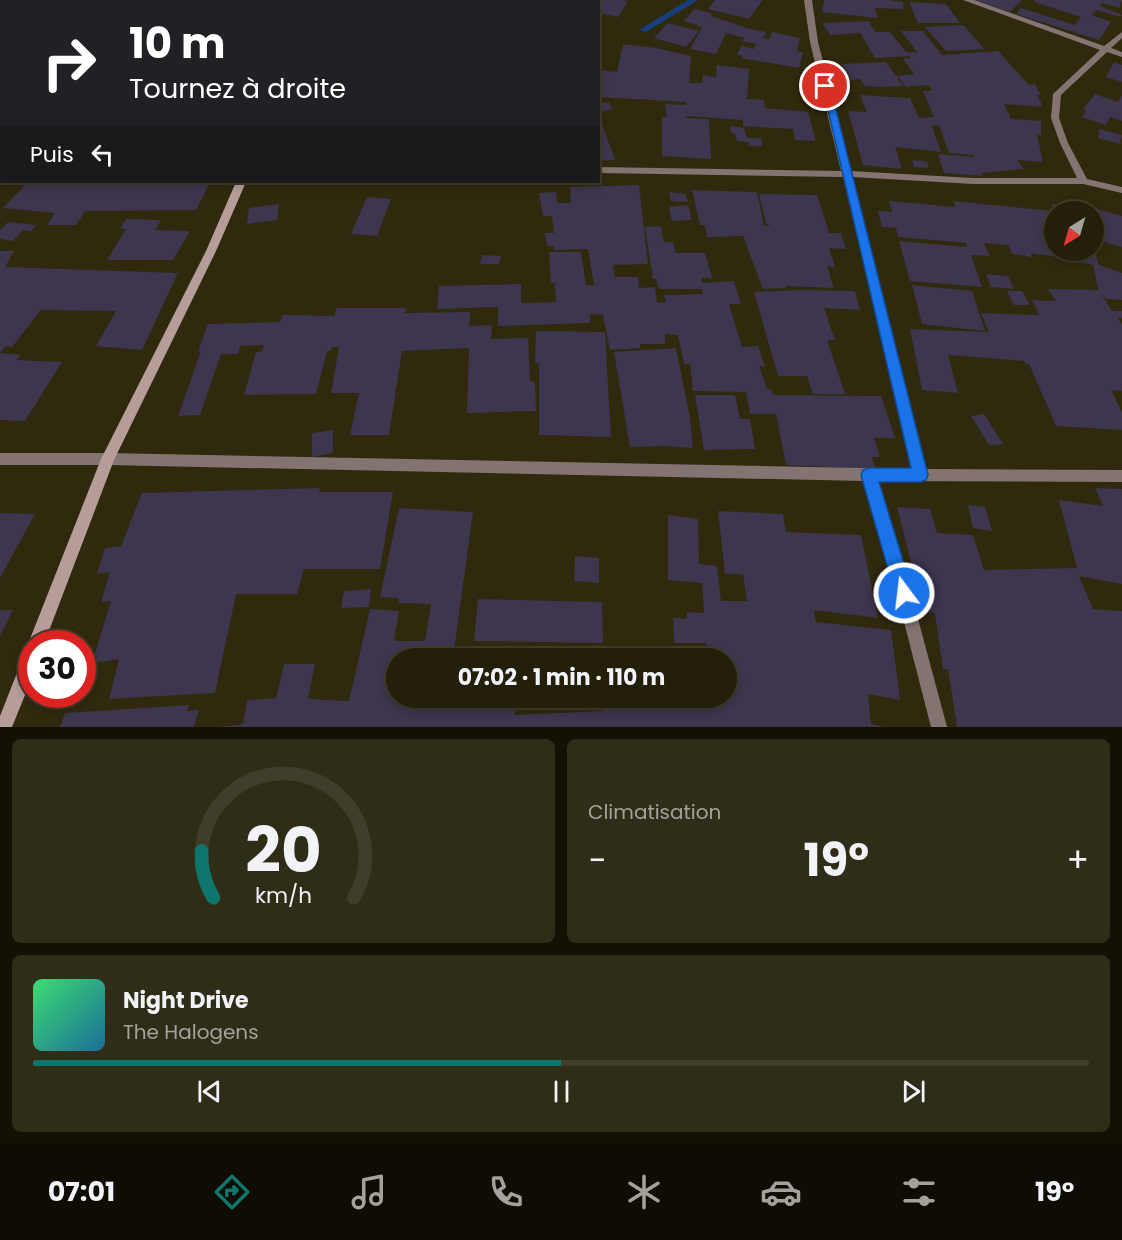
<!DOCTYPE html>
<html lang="fr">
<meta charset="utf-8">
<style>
:root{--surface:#231f0a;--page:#2f2c18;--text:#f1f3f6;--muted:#a3a29c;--line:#403d2b;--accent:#0f766e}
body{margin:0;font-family:Poppins,sans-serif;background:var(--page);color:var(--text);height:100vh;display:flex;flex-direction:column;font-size:22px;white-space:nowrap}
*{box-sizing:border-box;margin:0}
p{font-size:20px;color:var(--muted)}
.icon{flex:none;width:33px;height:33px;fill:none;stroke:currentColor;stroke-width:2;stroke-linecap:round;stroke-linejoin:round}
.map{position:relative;height:727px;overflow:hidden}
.drawer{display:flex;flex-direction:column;gap:12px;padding:12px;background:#131106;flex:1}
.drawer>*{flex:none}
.hud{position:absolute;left:0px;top:0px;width:600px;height:183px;box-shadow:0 3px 9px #0003,0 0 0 2px var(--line);background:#202124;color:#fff;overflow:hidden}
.needle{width:39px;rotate:217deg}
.fabs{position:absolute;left:1044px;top:201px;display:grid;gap:12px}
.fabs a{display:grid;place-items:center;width:60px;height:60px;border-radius:50%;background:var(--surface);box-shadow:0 3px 9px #0003,0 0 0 2px var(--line);font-size:30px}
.speed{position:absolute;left:18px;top:630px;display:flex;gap:12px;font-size:30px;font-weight:700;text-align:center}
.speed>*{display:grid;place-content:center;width:78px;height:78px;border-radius:50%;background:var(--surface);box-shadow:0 3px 9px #0003,0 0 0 2px var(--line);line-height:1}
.speed .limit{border:9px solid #d22;background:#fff;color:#111}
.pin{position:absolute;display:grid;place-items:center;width:51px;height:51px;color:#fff;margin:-26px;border:3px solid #fff;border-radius:50%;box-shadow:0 2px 6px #0007}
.me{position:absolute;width:66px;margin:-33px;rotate:345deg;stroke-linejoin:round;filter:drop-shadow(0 0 4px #0008)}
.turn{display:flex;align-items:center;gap:21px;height:126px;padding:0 30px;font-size:27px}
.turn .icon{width:78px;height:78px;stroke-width:2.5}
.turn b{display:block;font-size:42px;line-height:51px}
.then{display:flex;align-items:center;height:57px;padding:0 30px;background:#0003;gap:12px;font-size:22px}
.big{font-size:45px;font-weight:700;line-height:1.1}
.drawer .card{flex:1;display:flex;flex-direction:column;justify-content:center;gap:9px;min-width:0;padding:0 21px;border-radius:9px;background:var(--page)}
.drawer .dial{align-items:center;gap:0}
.dial svg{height:156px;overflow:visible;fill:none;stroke:var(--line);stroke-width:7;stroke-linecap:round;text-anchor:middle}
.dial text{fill:var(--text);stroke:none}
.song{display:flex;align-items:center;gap:18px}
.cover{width:72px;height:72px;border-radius:9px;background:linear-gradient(135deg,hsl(140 70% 55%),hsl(200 70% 35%))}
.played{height:6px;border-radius:3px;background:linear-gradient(90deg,var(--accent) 50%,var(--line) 50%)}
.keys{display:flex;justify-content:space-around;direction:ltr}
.heat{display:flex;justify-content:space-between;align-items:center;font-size:33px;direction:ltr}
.drawer .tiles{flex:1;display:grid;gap:12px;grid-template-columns:1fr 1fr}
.card:last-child{grid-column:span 2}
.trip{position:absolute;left:386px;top:648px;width:351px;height:60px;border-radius:30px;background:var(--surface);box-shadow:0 3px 9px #0003,0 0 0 2px var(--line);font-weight:700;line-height:60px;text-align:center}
.tab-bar{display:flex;height:96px;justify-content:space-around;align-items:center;background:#0e0c04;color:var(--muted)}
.tab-bar .icon{width:42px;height:42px}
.tab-bar .current{color:var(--accent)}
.tab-bar b{font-size:27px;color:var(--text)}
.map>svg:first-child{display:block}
</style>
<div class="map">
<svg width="1122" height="727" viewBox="0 0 1122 727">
<rect width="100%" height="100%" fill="#2f290d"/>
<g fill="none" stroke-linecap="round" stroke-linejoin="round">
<path fill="#173f7b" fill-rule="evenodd" d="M688 0H698L646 32 639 30Z"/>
</g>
<path fill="#3e354e" d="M598 0H620L628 1 618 17 598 13Z
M715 0H763L749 19 708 9Z
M824 0H889L903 2 904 9 875 8 878 18 822 12Z
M974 0H1022L1010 12Z
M1035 0H1122L1119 8 1102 3 1100 6 1122 15 1121 17 1096 10 1092 15 1111 22 1099 40 1016 14 1021 8 1075 25 1081 17 1034 2Z
M909 2 946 4 960 23H918Z
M694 9 712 13 711 16 750 29 766 32 763 38 769 39 772 32 800 38 797 51 803 52 799 68 741 58 743 56 737 55 741 46 754 49 756 44 742 41 744 38 726 33 716 54 690 49 702 27 684 21Z
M868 21 876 32H890L906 52H917L901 31H923L942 55 998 51 1029 85 1035 84 1041 95H1037L1043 107 1004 104 1011 119 1041 121V135L1037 134 1043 162 1017 160 1024 169 982 173 983 176 944 173 938 154 974 157 973 155 949 153 939 125 932 126 941 152 895 147 902 169 863 165 848 111 867 112 860 95 910 98 919 118 934 117 923 91H932L929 85 906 87 899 78 897 79 904 86 880 87 865 86 860 79 851 80 842 64 886 62 896 76 914 74 903 59 911 58 910 56 875 58 860 33 830 35 822 23Z
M668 23 699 31 686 47 654 38Z
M963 25 985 49 946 51 925 27Z
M623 44 656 48 691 56 689 83H702L703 75 716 77 717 65 749 69 747 99 764 100 765 108 808 112 816 141 795 140 793 129 743 126V120L687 116 686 118 709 119 711 159 662 156V117H667L665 104 686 105V102L600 97 598 70 617 72Z
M1114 62 1122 65V82L1106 77Z
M1095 94 1118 102 1122 95V121L1110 117 1106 125 1082 117 1086 110 1083 109Z
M609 102 612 109 598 112V103Z
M598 121H601L615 160 598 161Z
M730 126 744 128 747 138H761L763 146H749L748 142 737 141 735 133H731Z
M1099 129 1122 135 1120 144 1098 138Z
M912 160 927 162 929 168 914 167Z
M28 182 93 185 95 182H210L196 210 85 211 76 225H47L55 213 3 208Z
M639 185 648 264 613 265 615 277H638L639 288 655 287 657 303 666 302 664 295 703 294 702 289H659L656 279H653L645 227 661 226 664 242H673L676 253H705L712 278H701L702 283 734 281 741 304H729L742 347 758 346 765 366H759L767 389H771L773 395 881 396 895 438H874L880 457H872L875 469 786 465 776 414H750L746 392 693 391 690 364H684L678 335 665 334V344H640V348L610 350 603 315 590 314V323L498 326V307L437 309 439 286 521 284V303L556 302 555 283H551L549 252H581L586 285H594L588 249 554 250V246H547L545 233H554L552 216H543L539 193 556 192 557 203H571L570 187Z
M692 190 757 192 764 226 770 225 766 223 759 194 817 195 829 233H841L846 249 829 248 835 267 827 266 834 288 786 286V288L763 289 743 236 707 237 705 225H700Z
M669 192 685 194 688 202 671 201Z
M367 197 391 199 377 236 351 234Z
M889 201 955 207 954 201 1054 211V239H1052L1057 257 1031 253 1032 257 1012 254 1008 245 984 243 990 256 971 255 982 287 910 281 899 241 967 247 966 243 898 237 896 228 882 227 878 211 892 212Z
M279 204 277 220 247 224 249 208Z
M1052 204 1074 207 1075 212H1056Z
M688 205 692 220 672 221 669 207Z
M1083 205 1122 216V247L1094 239V212H1083Z
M126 219 161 220 155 230 190 231 173 260H107L126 229H120Z
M8 222 36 225 31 231 23 230 13 241 0 239V230Z
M1094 249 1099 265 1122 273V300L1106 299 1098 289 1093 265 1065 259 1063 250Z
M0 251H14L5 267 178 273 142 350 96 346 116 311 41 310 12 347 6 346 0 353 21 355 16 360 62 362 25 421 0 420Z
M482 255 501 256 499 264H480Z
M986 274 1008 276 1014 289 991 287Z
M912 285 972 291 985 331 922 324Z
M1048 289 1099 290 1112 311H1122V318H1118L1122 324V391L1111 390 1122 412V430L1056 426 1029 364H1026L1024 361 948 355 958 393 922 390 910 329 989 332 981 313 1039 315 1032 300 1056 301Z
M801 290 855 291 860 310 824 308 835 340H827L845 394H813L807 376H778L754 292Z
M1007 291H1022L1030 305H1014Z
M337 308H406L405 313 470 312 469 326 492 325 491 339 528 338 530 381 535 382 536 411 467 413 469 348 402 351 389 435H350L359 393H331L339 347H332L331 351H327L316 394 244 395 256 352 262 351 264 345 240 346 238 354H221L200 415 178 416 201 351H198L208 324 280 322 283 315 334 316Z
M536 331 605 332 611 437 539 435V363H535Z
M676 348 690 418 693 448 665 446 630 447 614 352Z
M695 395H735L740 419H750L755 449 704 450Z
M984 414 1003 444 989 445 971 416Z
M333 430V453L312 457V433Z
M320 488 319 492H393L380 569H304L297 594H236L215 693 109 699 119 659 92 663 111 601 101 602 110 572 97 574 105 548 121 546 142 493Z
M1095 488 1122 489V584L1079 576 1093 609 1122 611V727H957L948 669H943L935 613 923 611 897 507 930 509 937 533 973 535 984 570 1077 568 1059 500 1103 506Z
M968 505 985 507 992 531 973 528Z
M399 508 473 512 453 658H396V698H448L447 706 454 705 455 698H516L515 715 603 711V698H726V658H707L706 643H674L673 618 687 619V612L704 613 702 583 668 580V515L698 519 699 564 717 566 721 601H747L743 574H725L718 511 783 514 786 532 861 535 878 618 814 610 816 622 891 630 900 700 868 694 871 724 884 727H221L243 724 247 700 276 698 284 664H315L308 699 349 701 370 609 399 611 394 641H425L431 604 398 603 399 598 380 597Z
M0 513 35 514 0 578Z
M575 556 599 558V583L574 581Z
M371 589 369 607 341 608 344 591Z
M478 599 602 602 603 643 474 641Z
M0 610H13L0 636Z
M516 649V658H460L461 651Z
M189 705 187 711 199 710 194 727H60L65 713Z"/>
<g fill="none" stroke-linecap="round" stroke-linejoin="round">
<path fill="#837371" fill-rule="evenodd" d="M804 0H812L818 42 851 171 973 178H1077L1060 143 1051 118 1053 94 1100 50 963 0H974L1104 46 1122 32V38L1111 48 1122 52V57L1107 52 1061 95 1059 118 1068 143 1087 179 1122 187V193L1083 184H973L852 177 926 469 1122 470V482L878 481 899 548 947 727H931L885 548 864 481 108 465H0V453H108L913 469 843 177 598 173V167L841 171 810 42Z
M0 156H2V162H0Z"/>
<path fill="#b69d9a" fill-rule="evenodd" d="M324 0H332L324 2Z
M236 182H246L216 251 114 460 44 644H32V678L12 727H0V716L26 650 30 649 28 644 101 459 206 251Z"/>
</g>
<path fill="#1a73e8" stroke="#114b97" stroke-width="1.5" d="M822 84 830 86 928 475 926 480 921 482H879L913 593 910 599 904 602 898 599 895 593 861 475 863 470 869 468H911Z"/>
</svg>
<div class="fabs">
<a><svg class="needle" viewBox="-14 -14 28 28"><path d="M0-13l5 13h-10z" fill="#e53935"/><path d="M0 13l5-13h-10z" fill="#a3a29c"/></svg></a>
</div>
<div class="speed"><div class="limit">30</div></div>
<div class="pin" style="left:825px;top:86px;background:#d93025"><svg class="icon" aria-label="arrive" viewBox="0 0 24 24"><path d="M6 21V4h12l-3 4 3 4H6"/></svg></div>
<svg class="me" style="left:904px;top:593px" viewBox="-20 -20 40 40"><circle r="17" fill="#1a73e8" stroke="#fff" stroke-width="3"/><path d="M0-11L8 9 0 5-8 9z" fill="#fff"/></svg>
<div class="trip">07:02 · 1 min · 110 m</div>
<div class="hud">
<div class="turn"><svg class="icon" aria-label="right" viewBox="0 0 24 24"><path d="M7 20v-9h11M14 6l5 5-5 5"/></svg><div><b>10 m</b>Tournez à droite</div></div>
<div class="then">Puis<svg class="icon" aria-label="left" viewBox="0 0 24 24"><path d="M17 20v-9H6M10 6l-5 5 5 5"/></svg></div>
</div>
</div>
<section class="drawer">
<div class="tiles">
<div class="card dial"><svg viewBox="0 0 100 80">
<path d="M14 69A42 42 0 1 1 86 69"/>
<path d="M14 69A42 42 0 0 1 8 45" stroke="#0f766e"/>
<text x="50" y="56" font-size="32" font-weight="700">20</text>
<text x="50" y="72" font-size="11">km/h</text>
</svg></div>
<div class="card"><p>Climatisation</p>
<div class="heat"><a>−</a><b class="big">19°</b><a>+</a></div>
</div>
<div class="card">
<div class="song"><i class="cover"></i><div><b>Night Drive</b><p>The Halogens</p></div></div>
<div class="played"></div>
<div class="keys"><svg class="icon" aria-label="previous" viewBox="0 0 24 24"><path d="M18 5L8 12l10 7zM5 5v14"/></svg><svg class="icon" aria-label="pause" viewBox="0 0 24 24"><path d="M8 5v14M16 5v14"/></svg><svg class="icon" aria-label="next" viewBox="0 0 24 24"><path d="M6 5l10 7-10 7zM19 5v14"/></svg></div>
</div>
</div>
</section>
<nav class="tab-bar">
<b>07:01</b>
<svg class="icon current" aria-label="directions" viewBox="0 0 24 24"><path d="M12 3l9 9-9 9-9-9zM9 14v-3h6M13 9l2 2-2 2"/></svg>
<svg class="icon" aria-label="music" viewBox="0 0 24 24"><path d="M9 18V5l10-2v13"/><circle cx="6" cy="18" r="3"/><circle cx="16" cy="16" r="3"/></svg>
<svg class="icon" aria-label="phone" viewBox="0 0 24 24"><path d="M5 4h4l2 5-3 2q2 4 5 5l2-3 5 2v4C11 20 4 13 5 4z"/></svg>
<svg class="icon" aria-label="climate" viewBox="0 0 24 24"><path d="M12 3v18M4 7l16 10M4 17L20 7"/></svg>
<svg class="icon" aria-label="car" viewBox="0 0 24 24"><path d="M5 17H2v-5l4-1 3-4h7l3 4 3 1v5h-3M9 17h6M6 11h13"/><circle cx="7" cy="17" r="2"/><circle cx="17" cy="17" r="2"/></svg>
<svg class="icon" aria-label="filters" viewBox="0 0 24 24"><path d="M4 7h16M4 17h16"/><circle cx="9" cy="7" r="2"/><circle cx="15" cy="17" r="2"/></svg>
<b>19°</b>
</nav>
